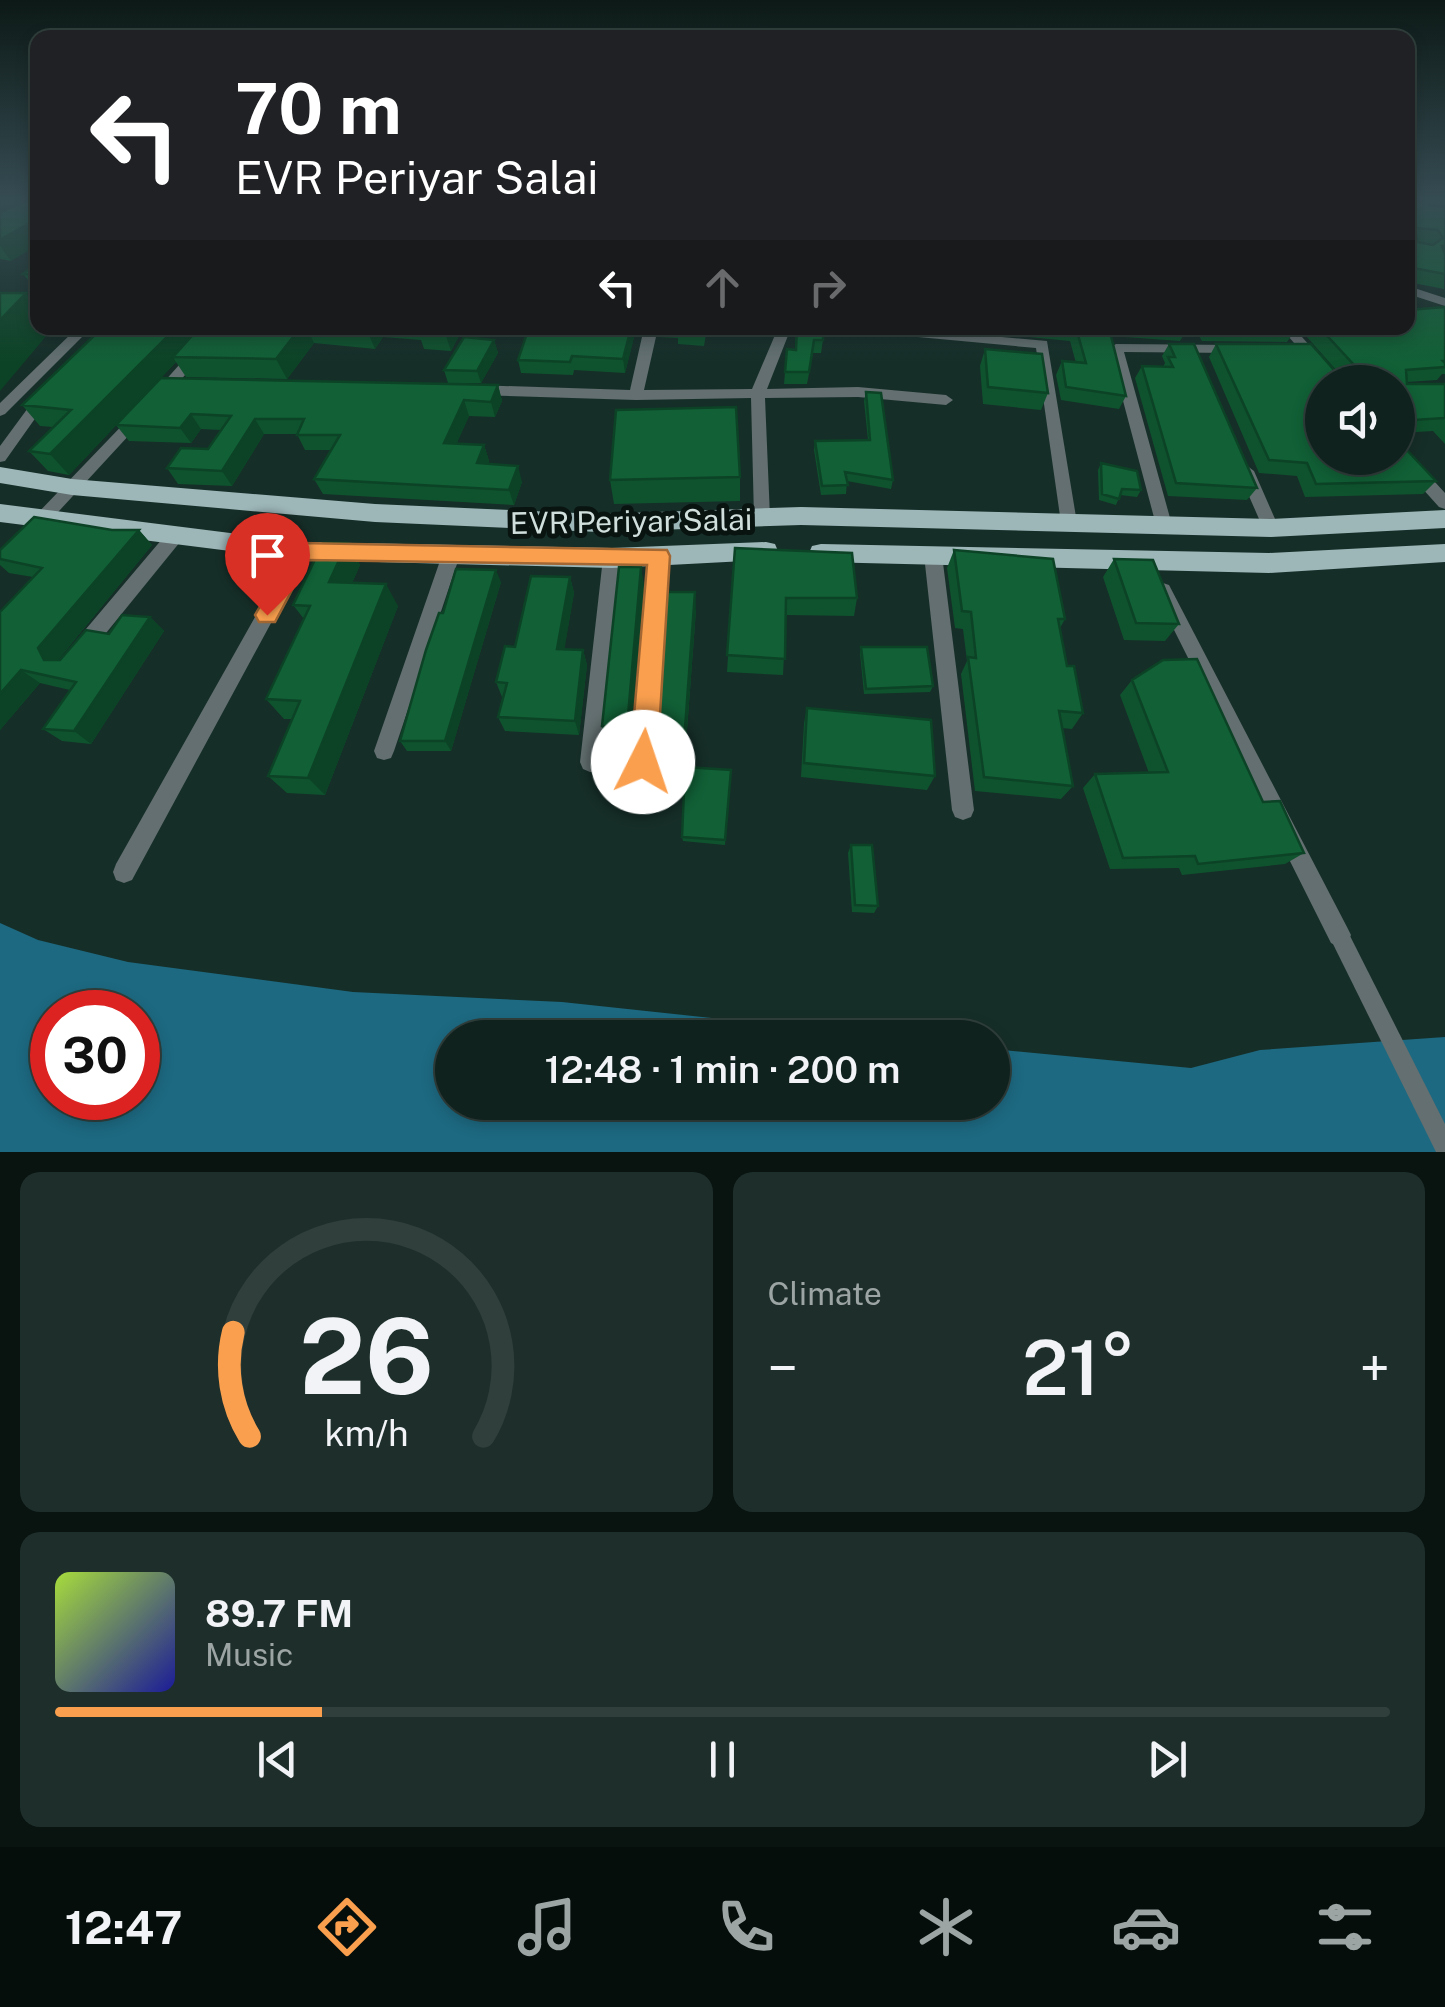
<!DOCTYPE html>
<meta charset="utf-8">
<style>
:root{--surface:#10221e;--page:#1e2f2b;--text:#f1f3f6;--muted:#9ca4a4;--line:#303f3c;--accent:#fa9f4e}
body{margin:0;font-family:"Public Sans",sans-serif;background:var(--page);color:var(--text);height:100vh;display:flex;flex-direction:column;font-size:38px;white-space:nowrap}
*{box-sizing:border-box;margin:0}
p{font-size:32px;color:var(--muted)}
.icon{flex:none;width:55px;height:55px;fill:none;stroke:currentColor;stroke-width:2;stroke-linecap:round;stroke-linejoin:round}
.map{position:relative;height:1152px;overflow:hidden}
.drawer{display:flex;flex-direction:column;gap:20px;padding:20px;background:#091310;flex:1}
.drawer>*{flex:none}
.hud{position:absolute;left:30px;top:30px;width:1385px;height:305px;border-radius:20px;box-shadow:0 5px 15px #0003,0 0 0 2px var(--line);background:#202124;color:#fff;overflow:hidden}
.fabs{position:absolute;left:1305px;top:365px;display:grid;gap:20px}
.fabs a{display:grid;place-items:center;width:110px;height:110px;border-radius:50%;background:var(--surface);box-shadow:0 5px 15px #0003,0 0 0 2px var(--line);font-size:50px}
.speed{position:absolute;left:30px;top:990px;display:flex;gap:20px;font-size:50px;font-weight:700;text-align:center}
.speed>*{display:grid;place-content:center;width:130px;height:130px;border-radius:50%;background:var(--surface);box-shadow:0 5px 15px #0003,0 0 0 2px var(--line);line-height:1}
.speed .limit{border:15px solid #d22;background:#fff;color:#111}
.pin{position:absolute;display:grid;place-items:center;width:85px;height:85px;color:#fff;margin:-102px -42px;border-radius:50% 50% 50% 0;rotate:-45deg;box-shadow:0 0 10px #0007}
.pin .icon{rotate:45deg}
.me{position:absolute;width:110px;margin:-55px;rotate:4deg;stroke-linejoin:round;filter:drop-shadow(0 0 8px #0008)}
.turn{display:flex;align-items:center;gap:35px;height:210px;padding:0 40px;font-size:45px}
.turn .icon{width:130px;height:130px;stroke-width:2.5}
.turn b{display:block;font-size:70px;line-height:85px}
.lanes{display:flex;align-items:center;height:95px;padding:0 40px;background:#0003;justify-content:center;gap:50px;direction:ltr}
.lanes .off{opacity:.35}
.big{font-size:75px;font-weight:600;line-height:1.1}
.drawer .card{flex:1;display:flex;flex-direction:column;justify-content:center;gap:15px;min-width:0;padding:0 35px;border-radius:20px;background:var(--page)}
.drawer .dial{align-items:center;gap:0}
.dial svg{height:260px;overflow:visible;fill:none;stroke:var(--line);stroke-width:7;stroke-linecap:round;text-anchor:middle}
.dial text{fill:var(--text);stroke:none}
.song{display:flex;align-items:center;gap:30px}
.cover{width:120px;height:120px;border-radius:15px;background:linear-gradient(135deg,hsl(80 70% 55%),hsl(240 70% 35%))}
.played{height:10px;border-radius:5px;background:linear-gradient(90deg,var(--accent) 20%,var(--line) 20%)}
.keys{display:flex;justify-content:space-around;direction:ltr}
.heat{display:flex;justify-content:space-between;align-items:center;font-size:55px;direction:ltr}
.drawer .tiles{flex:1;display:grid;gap:20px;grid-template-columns:1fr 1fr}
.card:last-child{grid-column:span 2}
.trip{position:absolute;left:435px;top:1020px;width:575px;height:100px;border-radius:50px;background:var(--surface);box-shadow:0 5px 15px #0003,0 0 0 2px var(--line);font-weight:600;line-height:100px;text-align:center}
.tab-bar{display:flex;height:160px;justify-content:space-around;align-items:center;background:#060e0c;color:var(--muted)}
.tab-bar .icon{width:70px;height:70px}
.tab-bar .active{color:var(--accent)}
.tab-bar b{font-size:45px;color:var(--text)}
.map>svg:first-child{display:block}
</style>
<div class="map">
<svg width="1445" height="1152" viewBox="0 0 1445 1152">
<rect width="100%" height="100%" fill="#162e28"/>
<path fill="#1d6981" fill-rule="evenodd" d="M0 923 38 940 128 962 353 992 562 1002 889 1037 452 1038V1102H992L993 1049 1191 1068 1260 1050 1445 1037V1152H0ZM52 1012H138V1098H52Z"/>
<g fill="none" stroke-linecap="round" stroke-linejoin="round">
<path fill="#636f70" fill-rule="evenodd" d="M1339 926 1346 928 1445 1124V1152H1436L1332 942 1330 935 1332 928Z"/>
<path fill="#636f70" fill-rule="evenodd" d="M1408 286 1445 298V306L1408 294Z
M77 328H91L5 414 0 416V403Z
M212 328H226L165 398H155V392Z
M644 328H658L644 390 752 389 778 328H791L767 389 858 387 946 395 953 400 946 405 858 397 765 398 770 517 762 523 754 517 751 398 636 400 475 395 468 390 475 385 630 390Z
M858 328H903L1047 341 1077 523 1075 527H1063L1061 523 1036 348 864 332Z
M1281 328H1294L1342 382H1328Z
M1116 344 1236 345 1243 349 1236 353 1124 352 1172 525 1164 531 1156 525 1109 348Z
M44 391 51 396 5 461 0 462V446L39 393Z
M138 412 145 417 143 420 48 523H36L34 519 36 515 133 414Z
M1398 446 1403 447 1445 493V509L1439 507 1395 458H1398Z
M1246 465 1254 471 1279 528 1277 532H1265L1263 528 1238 471Z
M174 531 180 532 182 537 180 542 89 654 82 656 75 654 73 648 75 642 168 532Z
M301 544 310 551 132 880 124 883 116 880 113 872 116 864 295 546Z
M451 548 460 555 394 751 391 758 384 760 377 758 374 751 442 555Z
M933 548 942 555 974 810 971 817 963 820 955 817 952 810 924 555Z
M659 549 668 556 653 762 650 769 643 772H590L583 769 580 762 603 558 612 551 621 558 601 752H633L650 556Z
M1163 583 1169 585 1347 927 1351 935 1347 943 1339 947 1331 943 1154 590 1157 585Z"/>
<path fill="#9db6b8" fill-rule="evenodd" d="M0 467 72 479 375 504 599 514 801 507 1271 519 1445 510V528L1271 537 801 525 599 532 375 522 72 495 0 483Z
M0 504 301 542 612 548 766 542 775 544 778 551 775 558 766 560 612 568 301 560 0 522Z
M821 544 1269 553 1445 544V562L1269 573 821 562 812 560 809 553 812 546Z"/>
</g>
<path fill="#0f532e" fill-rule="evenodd" d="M0 200 11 261 0 259Z
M1408 200 1432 205 1429 200H1445L1444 289 1408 282Z
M38 262V292L23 274Z
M1445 307V374H1442L1437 380 1407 382V384H1445V444L1433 431 1400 433 1404 447 1436 481 1423 494 1305 497 1297 476 1259 473 1209 357 1216 344 1337 371 1299 328H1408ZM1322 382H1398V458Z
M102 328H463L451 351 424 349 421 340 383 337 375 349 314 343 287 379 186 377 176 362 69 475 48 471 29 451 53 427 40 426 22 405Z
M550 328H642L638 337H634L625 373 574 370 573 375 521 373 518 360 549 331Z
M658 328H707L704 346 678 344V338L659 337Z
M796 328 823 340 821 353H813L807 384H784L787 349 795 350Z
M936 328H1188L1180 341 1111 336 1126 396 1119 409 1061 400 1056 375 1062 361 1076 363 1070 341Z
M1194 328H1295L1296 329 1287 342 1202 341Z
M494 340 498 353 481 383H448L444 370Z
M1169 344 1257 488 1247 500 1168 496 1135 378 1142 366 1163 367 1165 363 1162 356Z
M985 349 1048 393 1041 410 983 404 980 366Z
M161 378 498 385 502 401 495 417 469 416 456 444 484 445 489 461 488 464 522 482 514 505 323 494 314 479 331 450H305L297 434H264L232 486 178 484 167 468 208 449 221 430 201 429 191 443 129 441 116 425Z
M866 392 893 480 891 489 847 481 846 494 821 495 814 450 815 441 868 440 864 401Z
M1101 463 1141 490 1137 497 1120 495 1116 505 1099 500 1098 470Z
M740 477V501L614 504 610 480Z
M112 530H139L152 545 58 660 109 634 150 617 164 631 91 744 62 741 43 729 70 690 40 683 0 730V612L33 577 9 573 0 565V550Z
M347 543 360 565 352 583 398 606 325 795 287 793 268 776 293 719H284L266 699 304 619 293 605Z
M735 548 857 598 854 616 786 615 783 675 727 672Z
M954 550 1065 619 1060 628 1067 666 1083 713 1072 729 1062 728 1073 786 1061 799 975 791 961 674 967 661 963 629 955 628 947 568Z
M1114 559 1179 624 1165 641 1124 640 1103 577Z
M570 577 574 593 564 649 583 650 587 665 579 735 505 731 498 717 504 697H502L496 682 515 647Z
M501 582 451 751H407L400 741 443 613Z
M644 585 630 742H606L602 726Z
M696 610 685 757 657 756 655 741Z
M861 647 933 686 930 692 864 694 860 653Z
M1132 680 1263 802 1304 853 1285 864 1182 875 1179 868 1110 869 1083 788 1095 774 1149 773 1120 695Z
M807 708 935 776 927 790 801 777 804 723Z
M731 770 725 845 683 841 682 837Z
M851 845 878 906 874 913 852 912 848 853Z"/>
<path fill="#0c4326" d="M0 200H34L0 222Z
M38 218V245L11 261 0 246V240Z
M26 293 38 308V328H53L0 391V320Z
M176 328H209L173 357 176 362 69 475 50 454Z
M300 328H307L314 343 287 379 276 359Z
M366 328H379L383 337 375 349Z
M446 328H463L451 351 444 330Z
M631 328H633L634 337 625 373 623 359Z
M494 340 498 353 481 383 477 371Z
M498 385 502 401 495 417 491 402Z
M464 400 469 416 450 459 444 443Z
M191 414 201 429 191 443 180 428Z
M255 419 264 434 232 486 222 471Z
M484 445 489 461 483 479 477 463Z
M518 466 522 482 514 505 509 490Z
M139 530 152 545 56 662 44 660 38 648Z
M347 543 360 565 343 603 329 582Z
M641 567 644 585 630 742 627 727Z
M496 570 501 582 451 751 445 741Z
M570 577 574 593 562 664 557 649Z
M386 584 398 606 325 795 308 778Z
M695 592 696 610 685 757 684 742Z
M150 617 164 631 91 744 74 731Z
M583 650 587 665 579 735 575 721Z
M21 670 40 683 0 730V694Z"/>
<path fill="#116036" stroke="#0c4326" stroke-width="2.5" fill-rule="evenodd" d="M25 200H38V218L0 240V213Z
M1408 200H1427L1430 205 1445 207V246H1442L1445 254V274L1408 267ZM1415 228 1438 230 1443 238 1433 245 1417 242Z
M38 262V275L23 274Z
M0 293H26L0 320Z
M1445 307V361H1443L1445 363V367L1406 370 1407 384H1445V418L1398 421V382H1322V458H1398V430L1406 440 1404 447 1436 481 1316 484 1307 463 1269 460 1216 344H1311L1335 371H1355V366L1320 328H1408V310Z
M102 328H176L50 454 29 451 71 410 22 405Z
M199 328H300L276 359 173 357Z
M416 328H446L444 330Z
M550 328H631L623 359 572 356 570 362 518 360 528 330 549 331Z
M678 328H705L704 332 677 331Z
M797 328H823V340H814L809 372H785L787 349 796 350Z
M1073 328H1109L1126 396 1066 387 1062 361 1086 363 1076 328Z
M1210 328H1295L1296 329Z
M464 337 494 340 477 371 444 370Z
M1169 344H1194L1257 488 1176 483 1142 366 1173 367 1168 357H1175Z
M985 349 1042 354 1048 393 988 387Z
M161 378 498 385 491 402 464 400 444 443 484 445 477 463 518 466 509 490 314 479 340 435H297L304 419H255L222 471 167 468 181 448 208 449 231 416 191 414 180 428 116 425Z
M866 392 881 393 893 480 845 472 848 485 822 486 815 441 870 440Z
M736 407 740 477 610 480 616 410Z
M1101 463 1137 471 1141 490 1122 489 1119 499 1102 494Z
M34 517 112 530H139L38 648 44 660H60L86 630 109 634 122 615 150 617 74 731 43 729 76 682 21 670 0 694V612L42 568 0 559V550Z
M323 543H347L329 582 386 584 308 778 268 776 300 701 266 699 310 606 293 605Z
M735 548 852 553 857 598H786L785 659 727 655Z
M954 550 1053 559 1065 619H1058L1067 666H1074L1083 713 1059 711 1073 786 984 777 968 657 976 658 971 612 962 611Z
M1114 559 1153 560 1179 624 1136 623Z
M619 567H641L627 727 602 726Z
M456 569 496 570 445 741H400L426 650 439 613H443Z
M531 576 570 577 557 649 583 650 575 721 498 717 507 683 496 682 505 646 515 647Z
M666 592H695L684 742 655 741Z
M861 647H927L933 686 866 689Z
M1197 659 1263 802 1280 801 1304 853 1198 864 1195 856 1123 858 1095 774 1168 772 1132 680 1163 660Z
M807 708 931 720 935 776 804 763Z
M685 767 731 770 725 840 682 837Z
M851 845H872L878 906 855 905Z"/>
<linearGradient id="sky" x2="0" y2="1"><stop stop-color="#0c1916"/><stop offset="0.55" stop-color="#364c53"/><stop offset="1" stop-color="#364c53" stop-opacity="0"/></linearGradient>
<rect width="1445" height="362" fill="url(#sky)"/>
<path fill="#fa9f4e" stroke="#a26733" stroke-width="2.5" d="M301 543 667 550 670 556 657 762 653 771 643 775 634 771 630 762 647 565 308 560 275 622H259L255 615 259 608 293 545Z"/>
<g text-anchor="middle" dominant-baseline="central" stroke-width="10" stroke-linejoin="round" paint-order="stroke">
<g font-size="30" fill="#d0dfdb" stroke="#091411">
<text transform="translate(631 521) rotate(-1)">EVR Periyar Salai</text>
</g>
</g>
</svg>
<div class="fabs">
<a><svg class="icon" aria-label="sound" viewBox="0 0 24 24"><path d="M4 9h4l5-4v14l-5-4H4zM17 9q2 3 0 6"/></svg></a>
</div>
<div class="speed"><div class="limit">30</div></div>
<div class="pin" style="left:267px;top:615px;background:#d93025"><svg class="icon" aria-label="arrive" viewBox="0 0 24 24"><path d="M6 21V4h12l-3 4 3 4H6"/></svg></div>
<svg class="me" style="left:643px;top:762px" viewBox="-20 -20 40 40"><circle r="19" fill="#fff"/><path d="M0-13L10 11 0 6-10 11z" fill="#fa9f4e"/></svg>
<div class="trip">12:48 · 1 min · 200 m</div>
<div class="hud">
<div class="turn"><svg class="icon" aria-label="left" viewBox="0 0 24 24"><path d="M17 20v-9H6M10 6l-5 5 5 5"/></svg><div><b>70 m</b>EVR Periyar Salai</div></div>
<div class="lanes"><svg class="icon" aria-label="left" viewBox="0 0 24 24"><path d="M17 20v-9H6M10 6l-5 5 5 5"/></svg><svg class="icon off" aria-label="ahead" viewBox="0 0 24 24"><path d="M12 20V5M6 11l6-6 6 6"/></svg><svg class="icon off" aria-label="right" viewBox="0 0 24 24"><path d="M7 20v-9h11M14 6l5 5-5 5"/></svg></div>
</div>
</div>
<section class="drawer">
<div class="tiles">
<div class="card dial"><svg viewBox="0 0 100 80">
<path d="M14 69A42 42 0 1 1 86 69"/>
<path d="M14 69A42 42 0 0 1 9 37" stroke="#fa9f4e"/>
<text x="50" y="56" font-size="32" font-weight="700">26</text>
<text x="50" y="72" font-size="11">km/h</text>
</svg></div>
<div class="card"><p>Climate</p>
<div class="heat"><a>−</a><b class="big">21°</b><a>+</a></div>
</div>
<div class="card">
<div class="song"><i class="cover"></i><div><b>89.7 FM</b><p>Music</p></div></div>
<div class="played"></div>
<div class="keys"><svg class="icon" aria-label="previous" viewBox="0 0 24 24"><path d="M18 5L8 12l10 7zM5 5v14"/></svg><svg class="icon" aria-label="pause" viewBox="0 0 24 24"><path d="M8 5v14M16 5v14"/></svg><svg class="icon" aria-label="next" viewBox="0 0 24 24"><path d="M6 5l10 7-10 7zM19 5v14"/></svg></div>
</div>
</div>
</section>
<nav class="tab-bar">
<b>12:47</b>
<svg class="icon active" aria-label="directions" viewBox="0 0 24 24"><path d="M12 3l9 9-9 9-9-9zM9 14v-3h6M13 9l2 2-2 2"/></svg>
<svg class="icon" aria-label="music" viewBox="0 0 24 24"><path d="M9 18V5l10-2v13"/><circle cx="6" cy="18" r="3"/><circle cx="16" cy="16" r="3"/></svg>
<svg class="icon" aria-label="phone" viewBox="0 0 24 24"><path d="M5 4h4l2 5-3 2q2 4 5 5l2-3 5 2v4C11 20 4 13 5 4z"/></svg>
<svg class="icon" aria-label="climate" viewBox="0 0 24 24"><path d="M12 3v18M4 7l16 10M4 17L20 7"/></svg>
<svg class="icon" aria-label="car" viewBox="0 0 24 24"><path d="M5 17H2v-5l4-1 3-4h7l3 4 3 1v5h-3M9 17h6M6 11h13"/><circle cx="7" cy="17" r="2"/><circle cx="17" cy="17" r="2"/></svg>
<svg class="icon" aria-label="filters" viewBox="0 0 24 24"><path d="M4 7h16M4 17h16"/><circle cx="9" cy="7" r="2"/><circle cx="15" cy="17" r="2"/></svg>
</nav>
